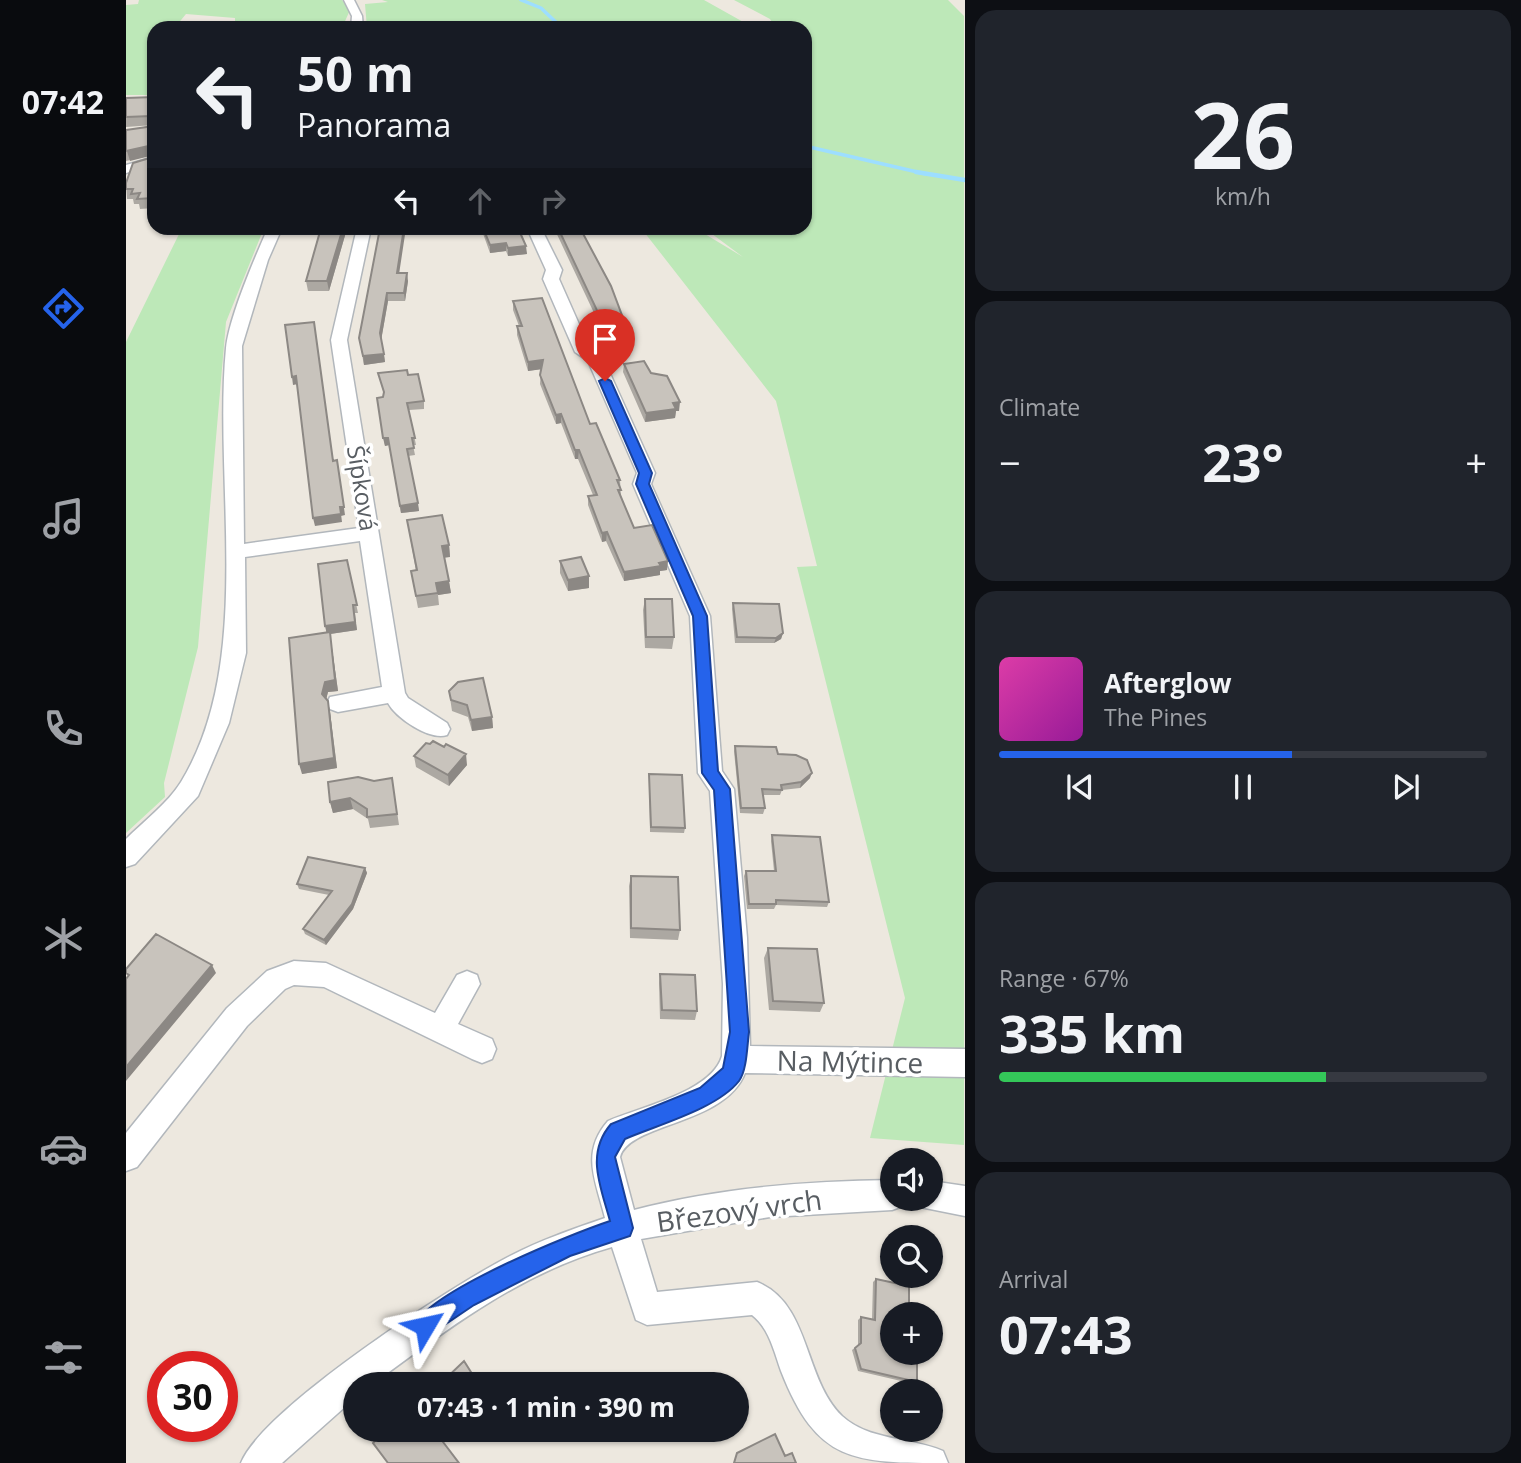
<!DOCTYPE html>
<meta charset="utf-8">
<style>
:root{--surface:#171b24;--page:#20242c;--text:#f1f3f6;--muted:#9ea1a6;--line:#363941;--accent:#2563eb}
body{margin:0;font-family:"Open Sans",sans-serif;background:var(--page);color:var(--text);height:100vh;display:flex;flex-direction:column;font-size:26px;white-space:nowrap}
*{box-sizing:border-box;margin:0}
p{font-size:23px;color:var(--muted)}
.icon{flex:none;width:38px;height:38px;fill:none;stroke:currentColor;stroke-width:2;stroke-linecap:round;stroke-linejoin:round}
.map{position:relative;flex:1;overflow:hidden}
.side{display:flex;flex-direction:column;gap:10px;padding:10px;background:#0d0f14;width:556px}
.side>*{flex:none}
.hud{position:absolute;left:21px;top:21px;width:665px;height:214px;border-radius:21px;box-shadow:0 2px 5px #0004;background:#171b24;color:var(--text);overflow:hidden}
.controls{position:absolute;left:754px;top:1148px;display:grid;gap:14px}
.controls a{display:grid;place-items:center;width:63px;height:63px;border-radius:50%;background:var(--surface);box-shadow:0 2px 5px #0004;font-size:35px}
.speed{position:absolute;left:21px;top:1351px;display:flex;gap:14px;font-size:35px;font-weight:700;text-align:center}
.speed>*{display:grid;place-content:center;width:91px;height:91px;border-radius:50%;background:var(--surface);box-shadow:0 2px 5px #0004;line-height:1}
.speed .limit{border:10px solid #d22;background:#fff;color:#111}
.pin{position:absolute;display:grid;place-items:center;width:60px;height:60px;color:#fff;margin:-72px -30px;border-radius:50% 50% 50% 0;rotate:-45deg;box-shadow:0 0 7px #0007}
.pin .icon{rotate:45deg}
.me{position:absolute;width:77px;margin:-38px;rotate:54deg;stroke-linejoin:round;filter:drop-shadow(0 0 5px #0008)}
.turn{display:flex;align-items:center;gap:24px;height:147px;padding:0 35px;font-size:32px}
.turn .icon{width:91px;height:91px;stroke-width:2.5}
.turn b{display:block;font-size:49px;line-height:60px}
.lanes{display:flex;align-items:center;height:66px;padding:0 35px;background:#0003;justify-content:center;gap:35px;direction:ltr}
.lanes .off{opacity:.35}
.big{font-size:52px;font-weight:700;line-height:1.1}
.side .card{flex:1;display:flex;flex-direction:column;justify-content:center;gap:10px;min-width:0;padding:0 24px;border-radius:21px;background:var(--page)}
.side .dial{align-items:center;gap:0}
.dial b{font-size:91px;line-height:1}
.song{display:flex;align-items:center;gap:21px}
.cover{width:84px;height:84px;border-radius:10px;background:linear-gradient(135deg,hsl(320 70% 55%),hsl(300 70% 35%))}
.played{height:7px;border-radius:4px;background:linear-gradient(90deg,var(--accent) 60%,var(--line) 60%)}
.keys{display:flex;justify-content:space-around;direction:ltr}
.heat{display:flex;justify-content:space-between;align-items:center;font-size:38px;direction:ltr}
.charge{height:10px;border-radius:5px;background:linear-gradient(90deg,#34c759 67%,var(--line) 0)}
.trip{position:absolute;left:217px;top:1372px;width:406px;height:70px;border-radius:35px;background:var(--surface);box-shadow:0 2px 5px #0004;font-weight:700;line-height:70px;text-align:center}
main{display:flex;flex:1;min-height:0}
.menu{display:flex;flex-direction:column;width:126px;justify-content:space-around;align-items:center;background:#090b0e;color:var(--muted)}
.menu .icon{width:49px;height:49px}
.menu .on{color:var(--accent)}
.menu b{font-size:32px;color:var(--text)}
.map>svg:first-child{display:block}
</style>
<main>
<nav class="menu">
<b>07:42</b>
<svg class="icon on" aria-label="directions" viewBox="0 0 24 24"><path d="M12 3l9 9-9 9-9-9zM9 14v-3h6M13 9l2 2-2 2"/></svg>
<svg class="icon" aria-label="music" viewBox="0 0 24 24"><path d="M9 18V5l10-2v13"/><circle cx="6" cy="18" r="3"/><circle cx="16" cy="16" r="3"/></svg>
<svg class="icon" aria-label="phone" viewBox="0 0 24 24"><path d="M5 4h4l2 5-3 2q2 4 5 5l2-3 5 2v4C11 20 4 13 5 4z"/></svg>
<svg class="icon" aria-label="climate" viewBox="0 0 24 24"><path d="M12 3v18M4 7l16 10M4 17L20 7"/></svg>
<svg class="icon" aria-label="car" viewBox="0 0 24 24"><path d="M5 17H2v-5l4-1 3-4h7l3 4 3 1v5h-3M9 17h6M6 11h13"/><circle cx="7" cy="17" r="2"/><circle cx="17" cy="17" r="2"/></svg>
<svg class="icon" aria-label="filters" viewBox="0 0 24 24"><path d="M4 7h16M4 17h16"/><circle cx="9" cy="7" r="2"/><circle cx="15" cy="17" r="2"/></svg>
</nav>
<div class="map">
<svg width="839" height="1463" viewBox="0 0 839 1463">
<rect width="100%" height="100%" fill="#ede8df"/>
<path fill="#bde8b8" d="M13 0H216L224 10 216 28H105L109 25V18L60 14 50 26 64 28H28V95H0V5L12 4Z
M256 0H578L628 28H241L239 4 262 2Z
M608 0H822L838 16V1145L744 1138 779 998 671 567 691 566 650 401 515 228H569L617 257 578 228H679V28H650L644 19Z
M56 228H138L100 322 72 647 38 783 39 797 0 833V342Z"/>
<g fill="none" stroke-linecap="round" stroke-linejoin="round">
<path stroke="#9ddeff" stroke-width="3.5" d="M395 0 415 8 436 28
M679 146 800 174"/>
<path stroke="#9ddeff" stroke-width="4.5" d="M790 172 839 180"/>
<g stroke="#b2b7bc" stroke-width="3">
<path id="minor" d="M218 0H228L236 16 237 28H225L226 16Z
M28 157V165L0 173V165Z
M142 228H156L142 260 116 346 118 544 233 528 205 340 231 228H245L221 340 279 693 282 698 321 723 324 729 321 735C304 741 270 718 262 703L212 712 204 709 201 703 204 697 256 687 234 541 119 557 120 653 103 723 72 796 9 864 0 867V839C17 822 42 803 55 782 129 661 87 484 100 348 103 318 129 257 142 228Z
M401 228H415L436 270 433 279 464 349 477 358 529 473 525 484 584 616 596 771 608 789 621 938 624 1046 839 1049V1077L619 1073C599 1125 503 1123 494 1157L508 1210C592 1188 679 1181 766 1180V1199H780L777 1206 766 1210 644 1217 515 1239 531 1292 631 1282C685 1304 677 1378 716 1416 743 1441 785 1437 817 1451L822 1463C727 1463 691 1463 655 1371 648 1351 643 1328 626 1315L521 1325 510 1320 486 1247C396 1272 321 1329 247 1384H229V1398L156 1463H115C137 1408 327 1285 384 1256 415 1240 447 1229 479 1218 470 1181 454 1153 482 1121 514 1107 586 1092 596 1056L597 984 584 791 572 773 564 616 507 484 511 473 462 361 449 352 417 279 420 270Z
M168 961 200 963 309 1013 331 975 341 971 351 975 354 984 332 1024 366 1039 370 1049 366 1059 356 1063 346 1059 198 987 168 985 159 989 121 1026 11 1167 0 1171V1133L101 1008 141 971Z
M805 1181 839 1186V1216L794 1207 791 1199H805Z"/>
</g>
<use href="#minor" fill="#fff" fill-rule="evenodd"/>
</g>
<path fill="#aca8a2" d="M28 97V125L0 127V98Z
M28 126V208L14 209 13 204H8L7 199H1L0 183 27 157V155L0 161V130Z
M355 228H392L401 254 382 256 380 251 364 253Z
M428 228H454L497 318 496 328 476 330Z
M220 232 203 291H182L180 281Z
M273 273 282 281 279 301H262L255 340 259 362 238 365 233 338Z
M387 301 464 424 494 480 495 497 508 528 541 570 534 571V575L498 581 480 541 476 542 462 505V496L467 495 452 459H449L435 423 430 424 414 384 415 369 402 371 391 335V326H393L387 310Z
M498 364 525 373 553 411H550L549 418 519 422 497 372Z
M252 373 282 375 298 401V409L283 410 290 445H287L289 455 282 456 293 511 275 513 263 445 259 446 252 405 258 394Z
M281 520 323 545 324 557H318L325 593 312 595 313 605 292 608 285 571H290Z
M221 560 232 613H229L231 630 204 634 212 691 202 692 200 699 204 712 211 768 176 774 200 633Z
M434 561 463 576V588L442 591 434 573Z
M519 599 548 637 546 649 519 648 517 610Z
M607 603 657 633 655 639 648 643H609L606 609Z
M323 691 366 717 367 728 346 731 342 717 326 711Z
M609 746 652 754 684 778 674 788 656 790 654 795H637L639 808 637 814 614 813 608 751Z
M288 756 341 765 323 786 290 767Z
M523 774 559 828 558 833 524 832Z
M266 778 273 825 244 828 242 819 227 809 207 813 204 802 248 781Z
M646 835 703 902 701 907 650 905 648 909H621L618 876 620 871H648L645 841Z
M239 868 241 873 227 909 200 945 179 934 177 929 203 895 173 889 171 884Z
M505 876 554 930 552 940 504 938 503 886Z
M642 948 698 1003 694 1012 643 1010 638 958Z
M534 974 571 1011 569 1020 534 1019 533 983Z
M750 1279 762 1322 791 1382 788 1384 732 1371 726 1350 732 1345V1320L735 1317 746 1319 747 1282Z"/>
<path fill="#8c8884" d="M27 145 28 155 4 161 1 151Z
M217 228H220V232L203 291 201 281Z
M278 228H280L272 281 271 273Z
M380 243V251L364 253V245Z
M400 246 401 254 382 256V248Z
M281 273 282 281 279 301 278 293Z
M261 293 262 301 255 341 254 333Z
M258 354 259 362 238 365 237 356Z
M417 360V369L402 371V362Z
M170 376 172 384 167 385 166 377Z
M554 402 553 411H550L549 418 519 422 520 413 547 403Z
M435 414V423L430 424V415Z
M257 438H262L263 445 259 446Z
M449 450H453L452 459H449Z
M211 460 219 515 215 516 214 507Z
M292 503 293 511 275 513 274 506Z
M215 514 216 522 189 526 187 518Z
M481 532 480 541 476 542V533Z
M323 545 324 557 317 558 316 546Z
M542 561 541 570 534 571V575L498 581V572Z
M463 576V588L442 591V580Z
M323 581 325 593 312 595 310 583Z
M227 605 231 630 204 634 212 691 202 692 199 704 196 694 201 635 199 626Z
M657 633 655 639 648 643 650 638Z
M202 701 204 712 211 768 176 774 173 764Z
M366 717 367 728 346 731 345 720Z
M340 754 341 765 323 786 322 775Z
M686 773 684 778 674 788 675 782Z
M224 798 227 809 207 813 204 802Z
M239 868 241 873 227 909 200 945 198 940Z
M86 965 90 973 0 1081V1067Z
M318 1430H322L316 1441 314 1438Z"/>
<path fill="#c8c3bc" stroke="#8c8884" stroke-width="2" d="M28 97V126L25 116 0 117V98Z
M28 126V198L11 199 14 193 5 194 7 189H0V183L7 163 27 157V145L0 151V130Z
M195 228H217L201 281H180Z
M254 228H278L271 273H281L278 293H261L254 333 258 354 237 356 233 338Z
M357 228H392L400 246 382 248 380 243 364 245Z
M432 228H454L485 286 497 318 476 321Z
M416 298 464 424 470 423 494 480H491L495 490H492L508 528 526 525 542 561 533 563 535 566 498 572 481 532 476 533 462 496 471 495 453 450H449L435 414 430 415 414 375 417 360 402 362 391 326H396L387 301Z
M188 322 207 461 211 460 218 507H214L215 514 187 518 170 376 166 377 159 325Z
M518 361 525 373 541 376 554 402 547 403 550 409 520 413 498 364Z
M281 370 282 375 292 374 298 401 281 403 289 438H286L288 448 281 449 292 503 274 506 262 438H257L251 398 257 397 258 392 252 373Z
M316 515 323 545 316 546 323 581 310 583 312 593 290 596 285 571 291 570 281 520Z
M455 557 463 576 442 580 434 561Z
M221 560 231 605H227L229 622 199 626 192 564Z
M519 599H546L548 637H520Z
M607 603 653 604 657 633 650 638 611 637Z
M204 632 209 680 199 682 196 694 202 701 208 758 173 764 163 638Z
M357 678 366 717 345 720 341 705 325 700 323 691 332 682Z
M307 741 318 747 320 744 340 754 322 775 288 756 300 743 304 744Z
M609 746 650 747 652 754 670 755 681 760 686 773 675 782 655 785 656 790 636 789 639 808H615Z
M523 774 556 775 559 828 525 827Z
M232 777 248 781 266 778 271 814 241 817V809L224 798 204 802 202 782Z
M646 835 694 837 703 902 650 900V904H623L620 871H650Z
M182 857 239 868 226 904 198 940 177 929 206 891 171 884Z
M505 876 552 877 554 930 505 928Z
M30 934 86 965 0 1067V979L3 975 0 973V969Z
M642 948 691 949 698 1003 647 1001Z
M534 974 569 975 571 1011 536 1010Z
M750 1279 783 1286V1305L772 1314H766V1319L762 1322 766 1323V1353H791V1382L735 1369 729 1348 735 1343V1317L749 1320Z
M338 1361 350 1380 348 1384H314Z
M259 1430H318L314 1438 333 1463H262L247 1443Z
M649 1434 659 1456 666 1453 670 1463H608L611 1453Z"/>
<path fill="#2563eb" stroke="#184099" stroke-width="2" d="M479 378 485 381 526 473 523 484 581 616 592 771 604 789 623 1032C621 1046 621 1070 613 1081 591 1109 531 1125 499 1139L489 1157 507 1228 504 1236 444 1256 348 1305 299 1338 291 1334 288 1326C303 1291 445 1234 484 1221 475 1187 459 1154 485 1124L574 1088 597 1068 604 1032 588 790 576 773 567 616 510 484 513 473 473 381Z"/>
<g text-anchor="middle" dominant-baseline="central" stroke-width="7" stroke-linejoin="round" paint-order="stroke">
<g font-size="24" fill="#585d62" stroke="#fff">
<text transform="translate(237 488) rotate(81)">Šípková</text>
</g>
<g font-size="28" fill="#585d62" stroke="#fff">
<text transform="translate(724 1061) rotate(1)">Na Mýtince</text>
<text transform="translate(613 1210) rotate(-8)">Březový vrch</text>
</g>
</g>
</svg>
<div class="controls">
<a><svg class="icon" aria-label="sound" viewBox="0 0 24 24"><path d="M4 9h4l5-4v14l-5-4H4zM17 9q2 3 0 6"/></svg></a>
<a><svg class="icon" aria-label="search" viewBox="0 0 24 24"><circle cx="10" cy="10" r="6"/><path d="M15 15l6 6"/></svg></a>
<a>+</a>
<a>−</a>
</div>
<div class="speed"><div class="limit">30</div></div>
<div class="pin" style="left:479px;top:381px;background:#d93025"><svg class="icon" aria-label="arrive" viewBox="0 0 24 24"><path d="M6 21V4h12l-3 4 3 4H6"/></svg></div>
<svg class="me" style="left:299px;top:1326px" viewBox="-20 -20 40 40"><path d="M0-17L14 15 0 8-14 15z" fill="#2563eb" stroke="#fff" stroke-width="4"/></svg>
<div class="trip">07:43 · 1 min · 390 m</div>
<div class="hud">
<div class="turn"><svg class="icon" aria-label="left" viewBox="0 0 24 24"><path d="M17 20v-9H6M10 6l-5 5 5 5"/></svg><div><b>50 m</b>Panorama</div></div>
<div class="lanes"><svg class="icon" aria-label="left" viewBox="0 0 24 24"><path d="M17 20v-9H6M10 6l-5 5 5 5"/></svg><svg class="icon off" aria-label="ahead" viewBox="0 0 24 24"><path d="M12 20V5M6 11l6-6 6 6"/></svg><svg class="icon off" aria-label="right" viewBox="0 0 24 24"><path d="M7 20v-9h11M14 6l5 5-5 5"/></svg></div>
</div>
</div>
<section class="side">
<div class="card dial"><b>26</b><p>km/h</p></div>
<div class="card"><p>Climate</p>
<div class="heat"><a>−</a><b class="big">23°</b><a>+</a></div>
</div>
<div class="card">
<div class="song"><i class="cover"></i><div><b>Afterglow</b><p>The Pines</p></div></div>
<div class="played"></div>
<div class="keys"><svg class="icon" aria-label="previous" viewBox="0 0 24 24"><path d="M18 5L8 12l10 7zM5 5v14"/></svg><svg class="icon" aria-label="pause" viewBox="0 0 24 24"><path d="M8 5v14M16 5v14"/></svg><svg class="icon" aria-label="next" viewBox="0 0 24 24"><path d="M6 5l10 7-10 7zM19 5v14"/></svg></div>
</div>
<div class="card"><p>Range · 67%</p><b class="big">335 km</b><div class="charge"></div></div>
<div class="card"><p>Arrival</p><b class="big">07:43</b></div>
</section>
</main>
